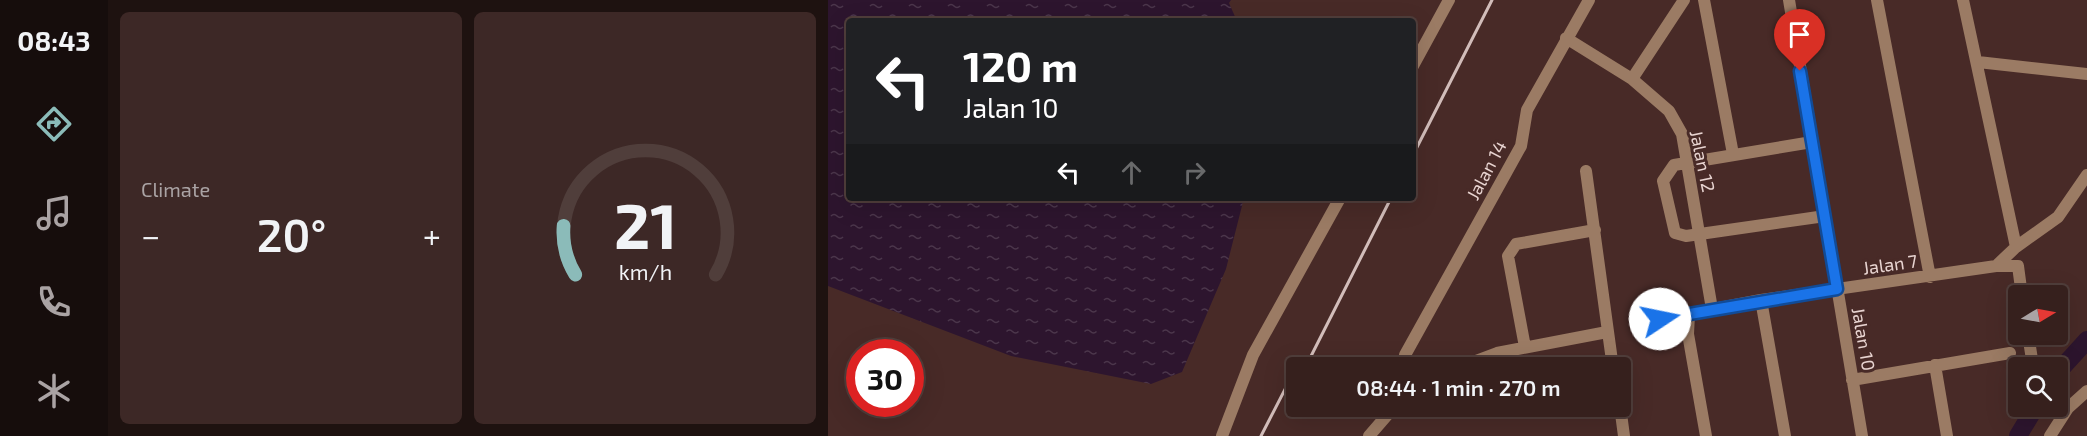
<!DOCTYPE html>
<meta charset="utf-8">
<style>
:root{--surface:#36201d;--page:#3d2826;--text:#f1f3f6;--muted:#aaa3a4;--line:#503e3b;--accent:#8bbbb9}
body{margin:0;font-family:"Exo 2",sans-serif;background:var(--page);color:var(--text);height:100vh;display:flex;flex-direction:column;font-size:22px;white-space:nowrap}
*{box-sizing:border-box;margin:0}
p{font-size:20px;color:var(--muted)}
.icon{flex:none;width:33px;height:33px;fill:none;stroke:currentColor;stroke-width:2;stroke-linecap:round;stroke-linejoin:round}
.map{position:relative;flex:1;overflow:hidden}
.details{display:flex;flex-direction:column;gap:12px;padding:12px;background:#1e1210;width:720px}
.details>*{flex:none}
.banner{position:absolute;left:18px;top:18px;width:570px;height:183px;border-radius:6px;box-shadow:0 6px 24px #0002,0 0 0 2px var(--line);background:#202124;color:#fff;overflow:hidden}
.needle{width:39px;rotate:80deg}
.buttons{position:absolute;left:1180px;top:285px;display:grid;gap:12px}
.buttons a{display:grid;place-items:center;width:60px;height:60px;border-radius:6px;background:var(--surface);box-shadow:0 6px 24px #0002,0 0 0 2px var(--line);font-size:30px}
.speed{position:absolute;left:18px;top:339px;display:flex;gap:12px;font-size:30px;font-weight:700;text-align:center}
.speed>*{display:grid;place-content:center;width:78px;height:78px;border-radius:50%;background:var(--surface);box-shadow:0 6px 24px #0002,0 0 0 2px var(--line);line-height:1}
.speed .limit{border:9px solid #d22;background:#fff;color:#111}
.pin{position:absolute;display:grid;place-items:center;width:51px;height:51px;color:#fff;margin:-62px -26px;border-radius:50% 50% 50% 0;rotate:-45deg;box-shadow:0 0 6px #0007}
.pin .icon{rotate:45deg}
.me{position:absolute;width:66px;margin:-33px;rotate:79deg;stroke-linejoin:round;filter:drop-shadow(0 0 4px #0008)}
.turn{display:flex;align-items:center;gap:21px;height:126px;padding:0 18px;font-size:27px}
.turn .icon{width:78px;height:78px;stroke-width:2.5}
.turn b{display:block;font-size:42px;line-height:51px}
.lanes{display:flex;align-items:center;height:57px;padding:0 18px;background:#0003;justify-content:center;gap:30px;direction:ltr}
.lanes .off{opacity:.35}
.big{font-size:45px;font-weight:600;line-height:1.1}
.details .card{flex:1;display:flex;flex-direction:column;justify-content:center;gap:9px;min-width:0;padding:0 21px;border-radius:9px;background:var(--page)}
.details .dial{align-items:center;gap:0}
.dial svg{height:156px;overflow:visible;fill:none;stroke:var(--line);stroke-width:7;stroke-linecap:round;text-anchor:middle}
.dial text{fill:var(--text);stroke:none}
.heat{display:flex;justify-content:space-between;align-items:center;font-size:33px;direction:ltr}
.details .tiles{flex:1;display:grid;gap:12px;grid-template-columns:repeat(2,1fr)}
.trip{position:absolute;left:458px;top:357px;width:345px;height:60px;border-radius:6px;background:var(--surface);box-shadow:0 6px 24px #0002,0 0 0 2px var(--line);font-weight:600;line-height:60px;text-align:center}
main{display:flex;flex:1;min-height:0}
.tabs{display:flex;flex-direction:column;width:108px;justify-content:space-around;align-items:center;background:#160d0c;color:var(--muted)}
.tabs .icon{width:42px;height:42px}
.tabs .selected{color:var(--accent)}
.tabs b{font-size:27px;color:var(--text)}
.map>svg:first-child{display:block}
</style>
<main>
<nav class="tabs">
<b>08:43</b>
<svg class="icon selected" aria-label="directions" viewBox="0 0 24 24"><path d="M12 3l9 9-9 9-9-9zM9 14v-3h6M13 9l2 2-2 2"/></svg>
<svg class="icon" aria-label="music" viewBox="0 0 24 24"><path d="M9 18V5l10-2v13"/><circle cx="6" cy="18" r="3"/><circle cx="16" cy="16" r="3"/></svg>
<svg class="icon" aria-label="phone" viewBox="0 0 24 24"><path d="M5 4h4l2 5-3 2q2 4 5 5l2-3 5 2v4C11 20 4 13 5 4z"/></svg>
<svg class="icon" aria-label="climate" viewBox="0 0 24 24"><path d="M12 3v18M4 7l16 10M4 17L20 7"/></svg>
</nav>
<section class="details">
<div class="tiles">
<div class="card"><p>Climate</p>
<div class="heat"><a>−</a><b class="big">20°</b><a>+</a></div>
</div>
<div class="card dial"><svg viewBox="0 0 100 80">
<path d="M14 69A42 42 0 1 1 86 69"/>
<path d="M14 69A42 42 0 0 1 8 44" stroke="#8bbbb9"/>
<text x="50" y="56" font-size="32" font-weight="700">21</text>
<text x="50" y="72" font-size="11">km/h</text>
</svg></div>
</div>
</section>
<div class="map">
<svg width="1259" height="436" viewBox="0 0 1259 436">
<defs>
<pattern id="water-ripples" width="26" height="14" patternUnits="userSpaceOnUse" patternTransform="scale(1.5)"><rect width="26" height="14" fill="#2d152e"/><path d="M2 4q2-2 4 0t4 0M15 11q2-2 4 0t4 0" fill="none" stroke="#4b364b"/></pattern>
</defs>
<rect width="100%" height="100%" fill="#482a27"/>
<path fill="url(#water-ripples)" d="M0 0H403L401 3 409 21H21V198H416L398 269 354 372 323 384 183 356 0 286Z"/>
<g fill="none" stroke-linecap="round" stroke-linejoin="round">
<path stroke="#2d152e" stroke-width="18" d="M1230 372 1259 340
M1190 436 1208 406"/>
<path stroke="#9b7b64" stroke-width="12" d="M876 0 905 154
M961 0 1034 436
M1049 0 1102 277
M1135 0 1188 247
M738 38 804 79 841 111 854 134 884 309
M1150 62 1259 74
M585 66 621 0
M804 79 856 0
M984 142 846 165 835 181 847 233 858 236 997 216
M758 171 785 368
M1168 266 1188 247 1230 217 1259 175
M933 300 957 436
M861 314 860 334 878 436
M833 319 933 300 1168 266H1190L1194 296
M1200 334 1205 366
M697 347 680 256 688 244 767 230
M577 355 693 146 699 110 761 0
M1107 365 1119 436
M629 368 669 353 779 332
M1024 380 1182 353
M792 406 796 436
M394 436 425 355 512 198
M541 436 567 406
M1222 436 1240 408 1259 391"/>
<path stroke="#d2bdba" stroke-width="3" d="M585 155 664 0
M477 368 563 198
M433 436 468 368"/>
</g>
<g fill="none" stroke-linecap="round" stroke-linejoin="round">
<g stroke="#114b97" stroke-width="15">
<path id="route" d="M832 319 1009 289 972 71"/>
</g>
<use href="#route" stroke="#1a73e8" stroke-width="10"/>
</g>
<g text-anchor="middle" dominant-baseline="central" stroke-width="6" stroke-linejoin="round" paint-order="stroke">
<g font-size="18" fill="#e8d4d1" stroke="#482a27">
<text transform="translate(875 161) rotate(78)">Jalan 12</text>
<text transform="translate(658 170) rotate(-62)">Jalan 14</text>
<text transform="translate(1062 264) rotate(-8)">Jalan 7</text>
<text transform="translate(1036 339) rotate(80)">Jalan 10</text>
</g>
</g>
</svg>
<div class="buttons">
<a><svg class="needle" viewBox="-14 -14 28 28"><path d="M0-13l5 13h-10z" fill="#e53935"/><path d="M0 13l5-13h-10z" fill="#aaa3a4"/></svg></a>
<a><svg class="icon" aria-label="search" viewBox="0 0 24 24"><circle cx="10" cy="10" r="6"/><path d="M15 15l6 6"/></svg></a>
</div>
<div class="speed"><div class="limit">30</div></div>
<div class="pin" style="left:972px;top:71px;background:#d93025"><svg class="icon" aria-label="arrive" viewBox="0 0 24 24"><path d="M6 21V4h12l-3 4 3 4H6"/></svg></div>
<svg class="me" style="left:832px;top:319px" viewBox="-20 -20 40 40"><circle r="19" fill="#fff"/><path d="M0-13L10 11 0 6-10 11z" fill="#1a73e8"/></svg>
<div class="trip">08:44 · 1 min · 270 m</div>
<div class="banner">
<div class="turn"><svg class="icon" aria-label="left" viewBox="0 0 24 24"><path d="M17 20v-9H6M10 6l-5 5 5 5"/></svg><div><b>120 m</b>Jalan 10</div></div>
<div class="lanes"><svg class="icon" aria-label="left" viewBox="0 0 24 24"><path d="M17 20v-9H6M10 6l-5 5 5 5"/></svg><svg class="icon off" aria-label="ahead" viewBox="0 0 24 24"><path d="M12 20V5M6 11l6-6 6 6"/></svg><svg class="icon off" aria-label="right" viewBox="0 0 24 24"><path d="M7 20v-9h11M14 6l5 5-5 5"/></svg></div>
</div>
</div>
</main>
